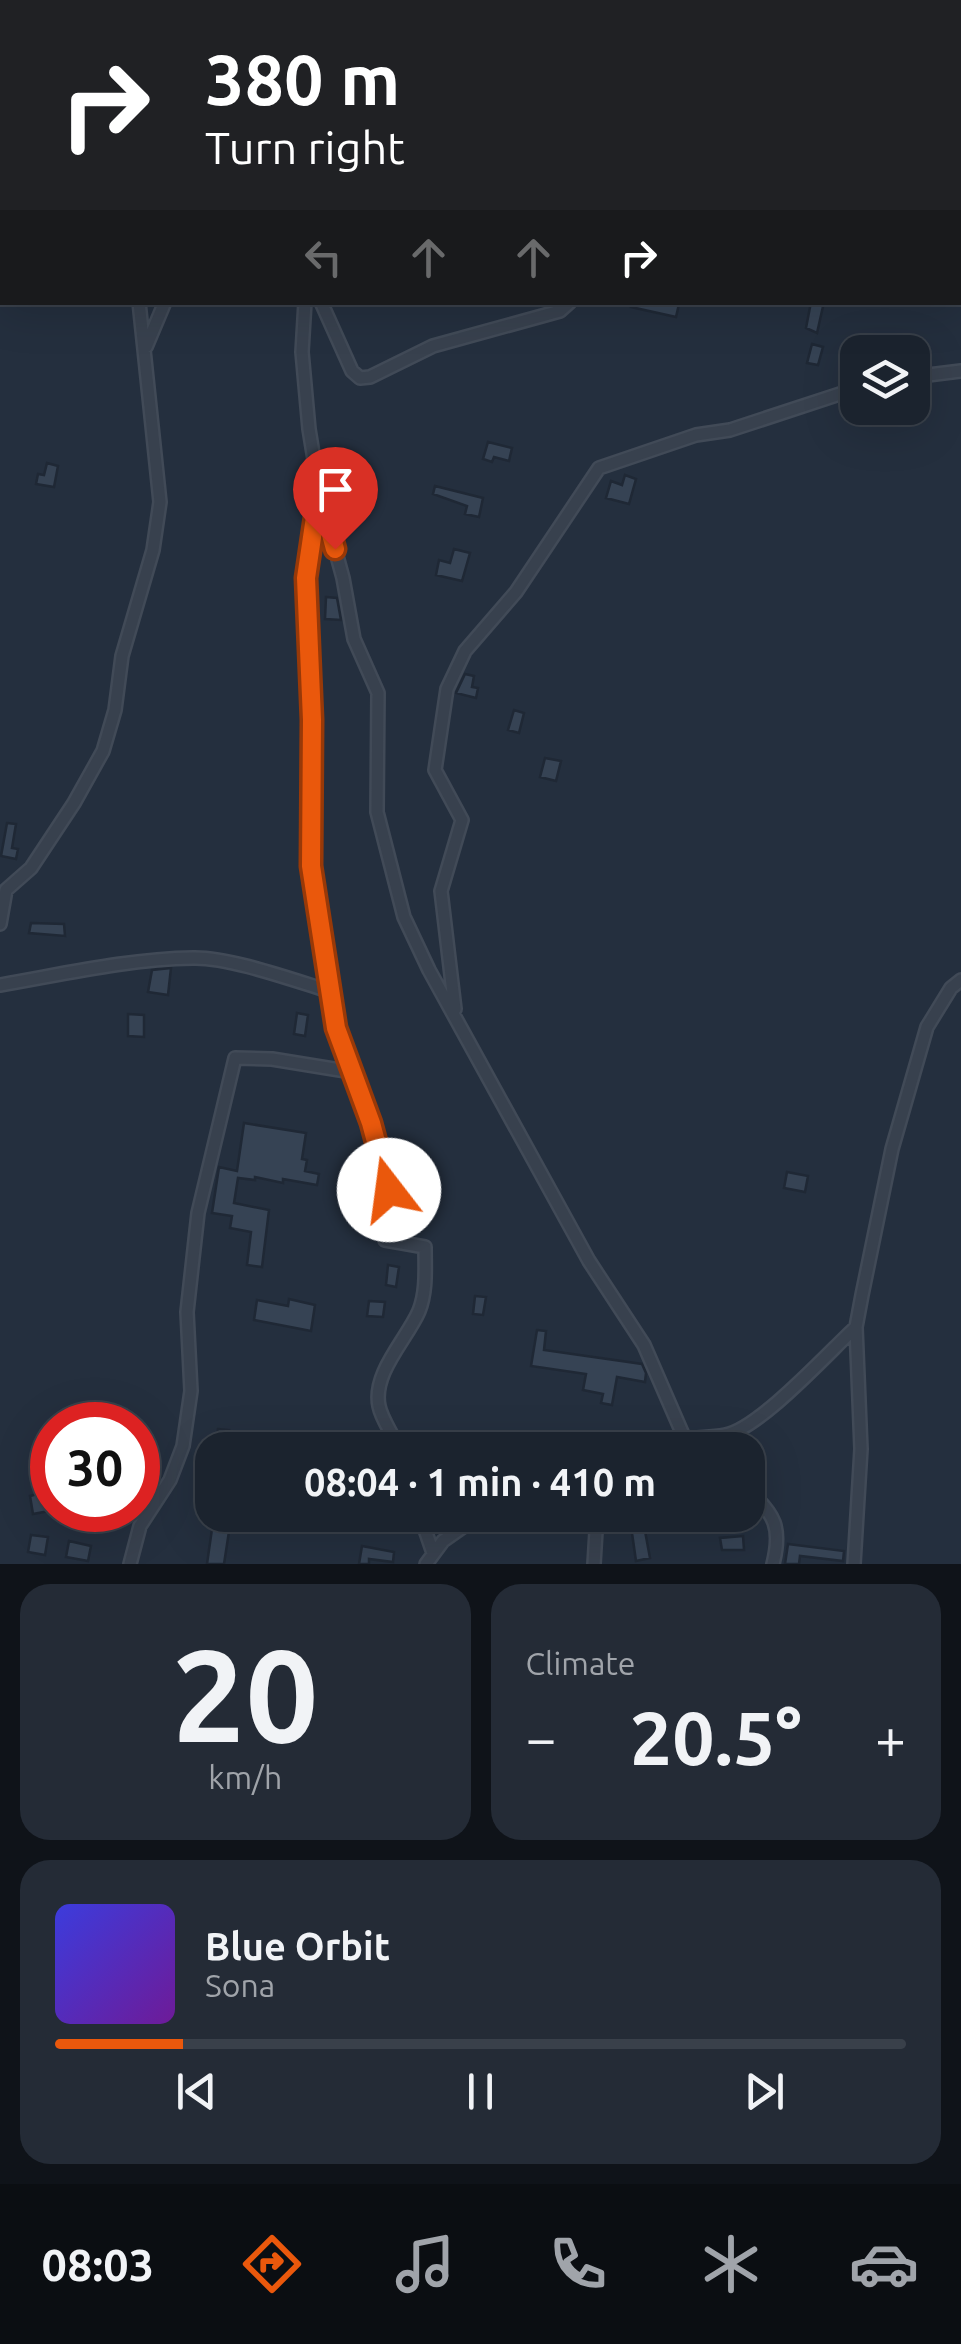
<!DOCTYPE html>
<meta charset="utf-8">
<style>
:root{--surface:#1b232e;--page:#242b36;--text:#f1f3f6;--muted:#a0a4aa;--line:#39404a;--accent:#ea580c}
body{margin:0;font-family:Ubuntu,sans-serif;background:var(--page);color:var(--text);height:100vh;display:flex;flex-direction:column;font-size:38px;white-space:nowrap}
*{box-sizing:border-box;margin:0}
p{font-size:32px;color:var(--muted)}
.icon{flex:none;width:55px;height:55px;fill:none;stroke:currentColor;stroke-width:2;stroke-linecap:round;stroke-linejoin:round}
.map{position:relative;height:1564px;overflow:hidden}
.panel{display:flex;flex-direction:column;gap:20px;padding:20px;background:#0f1319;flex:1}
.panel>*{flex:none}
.banner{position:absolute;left:0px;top:0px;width:962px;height:305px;box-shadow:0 10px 40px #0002,0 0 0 2px var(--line);background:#202124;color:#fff;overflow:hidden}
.tools{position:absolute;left:840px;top:335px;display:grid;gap:20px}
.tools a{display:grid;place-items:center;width:90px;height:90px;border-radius:20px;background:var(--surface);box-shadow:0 10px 40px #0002,0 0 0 2px var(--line);font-size:50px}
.speed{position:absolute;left:30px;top:1402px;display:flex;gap:20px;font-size:50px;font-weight:700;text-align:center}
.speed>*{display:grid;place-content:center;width:130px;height:130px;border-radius:50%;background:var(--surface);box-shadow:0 10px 40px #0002,0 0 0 2px var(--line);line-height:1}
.speed .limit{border:15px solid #d22;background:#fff;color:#111}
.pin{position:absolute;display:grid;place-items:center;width:85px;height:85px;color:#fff;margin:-102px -42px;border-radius:50% 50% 50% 0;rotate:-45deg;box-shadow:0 0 10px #0007}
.pin .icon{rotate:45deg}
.me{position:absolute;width:110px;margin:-55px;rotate:345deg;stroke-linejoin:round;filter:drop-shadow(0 0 8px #0008)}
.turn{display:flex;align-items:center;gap:35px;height:210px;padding:0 40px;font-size:45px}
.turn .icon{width:130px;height:130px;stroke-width:2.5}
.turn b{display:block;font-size:70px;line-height:85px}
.lanes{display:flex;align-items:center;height:95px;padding:0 40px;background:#0003;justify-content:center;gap:50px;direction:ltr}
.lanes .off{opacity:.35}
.big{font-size:75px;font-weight:700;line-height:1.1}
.panel .card{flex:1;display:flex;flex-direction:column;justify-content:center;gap:15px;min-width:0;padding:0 35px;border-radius:30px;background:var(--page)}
.panel .dial{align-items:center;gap:0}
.dial b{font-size:130px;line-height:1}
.song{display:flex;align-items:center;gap:30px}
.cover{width:120px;height:120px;border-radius:15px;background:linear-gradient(135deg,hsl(240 70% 55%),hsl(280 70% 35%))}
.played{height:10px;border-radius:5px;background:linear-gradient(90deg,var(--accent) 15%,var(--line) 15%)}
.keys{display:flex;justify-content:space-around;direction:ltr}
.heat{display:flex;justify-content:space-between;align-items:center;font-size:55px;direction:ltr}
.panel .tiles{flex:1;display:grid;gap:20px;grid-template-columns:1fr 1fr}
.card:last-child{grid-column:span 2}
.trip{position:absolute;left:195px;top:1432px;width:570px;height:100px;border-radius:30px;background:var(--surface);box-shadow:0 10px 40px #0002,0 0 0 2px var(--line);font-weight:700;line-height:100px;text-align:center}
.tab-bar{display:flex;height:160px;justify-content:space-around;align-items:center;background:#0b0e12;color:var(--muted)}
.tab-bar .icon{width:70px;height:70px}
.tab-bar .on{color:var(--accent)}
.tab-bar b{font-size:45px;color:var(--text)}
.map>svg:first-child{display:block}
</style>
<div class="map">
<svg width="961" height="1564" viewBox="0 0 961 1564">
<rect width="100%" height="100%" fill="#242f3e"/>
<path fill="#364354" stroke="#1f2835" stroke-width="2.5" d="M632 302H670L679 304 676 317 631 307Z
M811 302H824L817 333 806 328Z
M812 344 823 347 818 365 807 363Z
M488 442 512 448 509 461 494 457 492 462 483 459Z
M47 463 58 466 54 487 36 484 38 474 44 475Z
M625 475 636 479 629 504 606 498 611 481 622 485Z
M435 486 483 498 479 517 465 514 467 506 433 494Z
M454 549 470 553 462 581 436 575 439 560 450 563Z
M326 597 337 598 341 620 325 619Z
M465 674 474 676 472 687 478 688 476 698 456 693Z
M514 710 524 713 519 733 508 730Z
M545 758 561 761 556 781 540 777Z
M7 823 16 824 12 848 18 849 16 859 1 856Z
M31 923 64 924 65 936 29 933Z
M171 968 168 995 148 992 152 970Z
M297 1013 308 1015 305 1036 294 1034Z
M128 1014 144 1015V1037L128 1036Z
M244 1123 306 1133 302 1159 307 1160 305 1171 319 1174 317 1185 283 1179V1183L255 1177V1180L238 1178 234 1203 269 1210 262 1267 247 1265 251 1232 230 1228 232 1216 212 1213 219 1167 237 1171Z
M405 1153 425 1156 422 1177 402 1174Z
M787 1172 808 1176 805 1192 784 1188Z
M398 1210 414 1211 410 1231 395 1228Z
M388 1265 399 1267 396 1287 386 1285Z
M475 1296 486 1297 483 1315 473 1314Z
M289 1299 315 1305 311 1331 254 1320 257 1300 288 1306Z
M369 1301 385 1302 383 1317 367 1316Z
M537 1330 546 1331 544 1350 642 1364 646 1373 645 1382 617 1377 612 1405 601 1403 603 1394 583 1390 586 1374 531 1366Z
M218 1429 229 1430 226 1450H215Z
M45 1492 49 1511 33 1514 30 1496Z
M213 1522 230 1525 224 1564H207Z
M645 1531 650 1558 636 1561 632 1533Z
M31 1535 48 1537 45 1555 28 1552Z
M743 1536 744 1550H722L720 1538Z
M69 1541 91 1546 88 1561 66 1557Z
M788 1544 844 1551 843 1561 800 1556 799 1564H785Z
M362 1546 394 1552 393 1562 369 1559V1564H359Z"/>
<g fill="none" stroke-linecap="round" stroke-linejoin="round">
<g stroke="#414a57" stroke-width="16">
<path id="street" d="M99 0 100 2
M282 2 284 0
M960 159 961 158
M305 302 302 352 309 429 319 490 343 578 354 639 378 693 377 812 404 917 429 970 589 1261 644 1345 684 1437 699 1450
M321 302 352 371 360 378 370 377 433 346 560 311 570 302
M146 347 165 302
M912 377 961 371
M318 499 306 578 313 751 311 866 336 1028 371 1123 389 1190 385 1240 425 1247C425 1268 427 1291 419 1311 407 1339 372 1373 379 1406 382 1421 394 1435 399 1450
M0 924 6 890 31 868 74 803 103 751 115 710 122 656 153 550 160 502 139 302
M0 985C64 974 128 959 193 958 229 957 293 980 329 991
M455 1009 441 891 462 820 435 770 447 689 465 651 516 592 599 468 696 435 730 430 858 388
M594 1450C635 1431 682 1443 725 1435 759 1429 828 1353 856 1327
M748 1490C775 1514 782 1528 773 1564
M420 1515 433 1553
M130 1564 140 1526 170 1480 183 1446 191 1391 187 1312 198 1213 235 1058 272 1059 352 1072
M426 1564 443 1541 480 1515
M594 1564 597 1515
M854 1564 861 1449 856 1327 862 1295 892 1149 927 1027 951 988 961 980"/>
</g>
<use href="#street" stroke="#38414e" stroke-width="11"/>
</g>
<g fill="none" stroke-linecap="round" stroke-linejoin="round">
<g stroke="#983908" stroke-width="25">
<path id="route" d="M335 549 319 490 306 578 312 720 311 866 336 1028 371 1123 389 1190"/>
</g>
<use href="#route" stroke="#ea580c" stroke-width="18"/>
</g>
</svg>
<div class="tools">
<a><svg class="icon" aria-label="layers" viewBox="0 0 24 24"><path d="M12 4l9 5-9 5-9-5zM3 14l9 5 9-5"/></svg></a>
</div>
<div class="speed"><div class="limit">30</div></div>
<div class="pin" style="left:335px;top:549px;background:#d93025"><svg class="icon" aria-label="arrive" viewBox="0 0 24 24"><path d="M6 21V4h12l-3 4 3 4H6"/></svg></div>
<svg class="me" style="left:389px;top:1190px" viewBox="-20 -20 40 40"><circle r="19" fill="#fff"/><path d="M0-13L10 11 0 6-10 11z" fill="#ea580c"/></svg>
<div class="trip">08:04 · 1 min · 410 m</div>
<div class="banner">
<div class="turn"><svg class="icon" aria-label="right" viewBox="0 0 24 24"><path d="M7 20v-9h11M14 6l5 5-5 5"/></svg><div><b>380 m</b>Turn right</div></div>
<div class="lanes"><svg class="icon off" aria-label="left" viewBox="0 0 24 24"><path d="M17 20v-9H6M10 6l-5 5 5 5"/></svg><svg class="icon off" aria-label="ahead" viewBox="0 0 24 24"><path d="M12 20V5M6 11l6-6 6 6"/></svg><svg class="icon off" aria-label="ahead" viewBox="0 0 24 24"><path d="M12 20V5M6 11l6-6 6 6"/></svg><svg class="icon" aria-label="right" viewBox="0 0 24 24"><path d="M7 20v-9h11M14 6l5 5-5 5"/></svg></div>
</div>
</div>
<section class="panel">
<div class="tiles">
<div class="card dial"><b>20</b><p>km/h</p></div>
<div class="card"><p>Climate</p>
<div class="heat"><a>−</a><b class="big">20.5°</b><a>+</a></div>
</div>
<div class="card">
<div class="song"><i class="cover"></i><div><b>Blue Orbit</b><p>Sona</p></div></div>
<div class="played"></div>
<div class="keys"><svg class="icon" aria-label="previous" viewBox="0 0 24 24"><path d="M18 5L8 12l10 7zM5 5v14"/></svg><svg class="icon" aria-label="pause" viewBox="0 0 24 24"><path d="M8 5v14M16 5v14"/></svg><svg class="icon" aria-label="next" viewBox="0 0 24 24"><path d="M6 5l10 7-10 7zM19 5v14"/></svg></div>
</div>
</div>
</section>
<nav class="tab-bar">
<b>08:03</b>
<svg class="icon on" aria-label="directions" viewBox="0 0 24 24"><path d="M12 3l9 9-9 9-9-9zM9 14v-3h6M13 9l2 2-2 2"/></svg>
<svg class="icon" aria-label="music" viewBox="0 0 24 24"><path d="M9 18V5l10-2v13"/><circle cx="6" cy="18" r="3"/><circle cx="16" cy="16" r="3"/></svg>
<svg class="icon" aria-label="phone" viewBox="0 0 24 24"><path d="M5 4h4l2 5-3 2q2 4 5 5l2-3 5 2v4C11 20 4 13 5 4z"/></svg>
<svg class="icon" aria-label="climate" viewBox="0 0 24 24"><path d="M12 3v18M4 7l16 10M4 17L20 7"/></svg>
<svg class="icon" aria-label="car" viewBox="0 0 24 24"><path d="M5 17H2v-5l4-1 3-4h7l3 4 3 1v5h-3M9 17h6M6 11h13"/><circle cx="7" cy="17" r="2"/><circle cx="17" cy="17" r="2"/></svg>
</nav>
